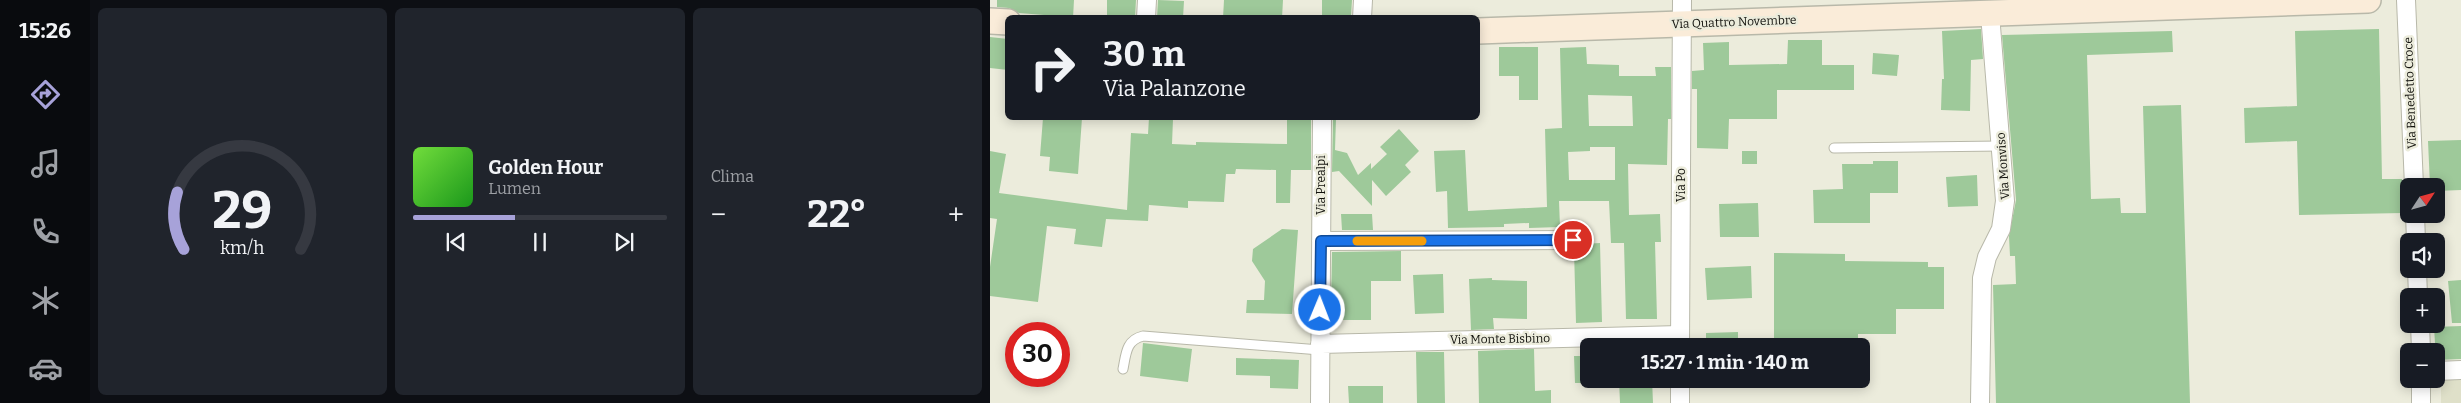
<!DOCTYPE html>
<html lang="it">
<meta charset="utf-8">
<style>
:root{--surface:#171b24;--page:#20242c;--text:#f1f3f6;--muted:#9ea1a6;--line:#363941;--accent:#a7a2d9}
body{margin:0;font-family:Bitter,serif;background:var(--page);color:var(--text);height:100vh;display:flex;flex-direction:column;font-size:19px;white-space:nowrap}
*{box-sizing:border-box;margin:0}
p{font-size:16px;color:var(--muted)}
.icon{flex:none;width:28px;height:28px;fill:none;stroke:currentColor;stroke-width:2;stroke-linecap:round;stroke-linejoin:round}
.map{position:relative;flex:1;overflow:hidden}
.sheet{display:flex;flex-direction:column;gap:8px;padding:8px;background:#0d0f14;width:900px}
.sheet>*{flex:none}
.banner{position:absolute;left:15px;top:15px;width:475px;height:105px;border-radius:8px;box-shadow:0 2px 12px #0003;background:#171b24;color:var(--text);overflow:hidden}
.needle{width:32px;rotate:54deg}
.fabs{position:absolute;left:1410px;top:178px;display:grid;gap:10px}
.fabs a{display:grid;place-items:center;width:45px;height:45px;border-radius:8px;background:var(--surface);box-shadow:0 2px 12px #0003;font-size:25px}
.speed{position:absolute;left:15px;top:322px;display:flex;gap:10px;font-size:25px;font-weight:700;text-align:center}
.speed>*{display:grid;place-content:center;width:65px;height:65px;border-radius:50%;background:var(--surface);box-shadow:0 2px 12px #0003;line-height:1}
.speed .limit{border:8px solid #d22;background:#fff;color:#111}
.pin{position:absolute;display:grid;place-items:center;width:42px;height:42px;color:#fff;margin:-21px;border:2px solid #fff;border-radius:50%;box-shadow:0 1px 5px #0007}
.me{position:absolute;width:55px;margin:-28px;rotate:1deg;stroke-linejoin:round;filter:drop-shadow(0 0 4px #0008)}
.turn{display:flex;align-items:center;gap:18px;height:105px;padding:0 15px;font-size:22px}
.turn .icon{width:65px;height:65px;stroke-width:2.5}
.turn b{display:block;font-size:35px;line-height:42px}
.big{font-size:38px;font-weight:700;line-height:1.1}
.sheet .card{flex:1;display:flex;flex-direction:column;justify-content:center;gap:8px;min-width:0;padding:0 18px;border-radius:8px;background:var(--page)}
.sheet .dial{align-items:center;gap:0}
.dial svg{height:130px;overflow:visible;fill:none;stroke:var(--line);stroke-width:7;stroke-linecap:round;text-anchor:middle}
.dial text{fill:var(--text);stroke:none}
.song{display:flex;align-items:center;gap:15px}
.cover{width:60px;height:60px;border-radius:8px;background:linear-gradient(135deg,hsl(100 70% 55%),hsl(120 70% 35%))}
.played{height:5px;border-radius:2px;background:linear-gradient(90deg,var(--accent) 40%,var(--line) 40%)}
.keys{display:flex;justify-content:space-around;direction:ltr}
.heat{display:flex;justify-content:space-between;align-items:center;font-size:28px;direction:ltr}
.sheet .tiles{flex:1;display:grid;gap:8px;grid-template-columns:repeat(3,1fr)}
.trip{position:absolute;left:590px;top:338px;width:290px;height:50px;border-radius:8px;background:var(--surface);box-shadow:0 2px 12px #0003;font-weight:700;line-height:50px;text-align:center}
main{display:flex;flex:1;min-height:0}
.dock{display:flex;flex-direction:column;width:90px;justify-content:space-around;align-items:center;background:#090b0e;color:var(--muted)}
.dock .icon{width:35px;height:35px}
.dock .on{color:var(--accent)}
.dock b{font-size:22px;color:var(--text)}
.map>svg:first-child{display:block}
</style>
<main>
<nav class="dock">
<b>15:26</b>
<svg class="icon on" aria-label="directions" viewBox="0 0 24 24"><path d="M12 3l9 9-9 9-9-9zM9 14v-3h6M13 9l2 2-2 2"/></svg>
<svg class="icon" aria-label="music" viewBox="0 0 24 24"><path d="M9 18V5l10-2v13"/><circle cx="6" cy="18" r="3"/><circle cx="16" cy="16" r="3"/></svg>
<svg class="icon" aria-label="phone" viewBox="0 0 24 24"><path d="M5 4h4l2 5-3 2q2 4 5 5l2-3 5 2v4C11 20 4 13 5 4z"/></svg>
<svg class="icon" aria-label="climate" viewBox="0 0 24 24"><path d="M12 3v18M4 7l16 10M4 17L20 7"/></svg>
<svg class="icon" aria-label="car" viewBox="0 0 24 24"><path d="M5 17H2v-5l4-1 3-4h7l3 4 3 1v5h-3M9 17h6M6 11h13"/><circle cx="7" cy="17" r="2"/><circle cx="17" cy="17" r="2"/></svg>
</nav>
<section class="sheet">
<div class="tiles">
<div class="card dial"><svg viewBox="0 0 100 80">
<path d="M14 69A42 42 0 1 1 86 69"/>
<path d="M14 69A42 42 0 0 1 10 34" stroke="#a7a2d9"/>
<text x="50" y="56" font-size="32" font-weight="700">29</text>
<text x="50" y="72" font-size="11">km/h</text>
</svg></div>
<div class="card">
<div class="song"><i class="cover"></i><div><b>Golden Hour</b><p>Lumen</p></div></div>
<div class="played"></div>
<div class="keys"><svg class="icon" aria-label="previous" viewBox="0 0 24 24"><path d="M18 5L8 12l10 7zM5 5v14"/></svg><svg class="icon" aria-label="pause" viewBox="0 0 24 24"><path d="M8 5v14M16 5v14"/></svg><svg class="icon" aria-label="next" viewBox="0 0 24 24"><path d="M6 5l10 7-10 7zM19 5v14"/></svg></div>
</div>
<div class="card"><p>Clima</p>
<div class="heat"><a>−</a><b class="big">22°</b><a>+</a></div>
</div>
</div>
</section>
<div class="map">
<svg width="1471" height="403" viewBox="0 0 1471 403">
<rect width="100%" height="100%" fill="#ececdc"/>
<path fill="#dfe0c9" d="M1471 376V403H1451V379Z"/>
<path fill="#9ec99a" fill-rule="evenodd" d="M7 0H84L83 18H54V15L29 13 19 8 7 7Z
M117 0H146L145 18 117 17Z
M168 0 194 1 193 18H167Z
M234 0H293L292 18H233Z
M332 0H362L361 16 332 15Z
M991 29 993 59 981 60 980 111 951 110 952 79H954L952 31Z
M1389 29 1392 179H1412L1413 213 1309 215 1307 141 1255 143 1254 108 1307 106 1305 31Z
M1182 31 1183 52 1097 55 1101 199 1130 198 1131 213H1156L1153 106 1191 105 1200 403H1006L1003 285 1026 284 1025 256H1020L1019 236 1026 200 1012 35Z
M0 37 18 39V70L0 68Z
M798 40H832V65H864V90H787V119H739L738 149 707 148V89H702V71L714 70 713 43 739 42V65L797 64Z
M509 47H548V100H529V76H509Z
M596 47 597 64 629 65V76H666L665 67H681V119H678L677 165 638 164 639 215 670 214 671 242H665L667 319H636L634 243H621L619 201H569L570 227 539 228V223L514 224V227L458 228 457 191 446 192 444 151 475 150 478 211 557 207 555 129 572 128 570 48ZM598 95 642 96 643 126H599ZM600 147H625V180H579L578 152 600 151Z
M883 53 909 55 907 76 882 74Z
M53 118H92L88 174 59 171 60 157 50 156Z
M159 118 183 119 182 144 206 145V142L297 144V118H321V170H301L300 203H286V170L246 169 245 174H236L234 202 198 201V208L159 205 158 221 116 219 112 247 84 244 86 229 57 226 48 302 0 296V267L7 219 0 218V151L16 154 9 193 137 210 141 133 158 134Z
M343 118H346L345 150 357 153 368 175 381 163V169L397 154 390 147 409 129 429 151 415 165 421 172 396 196 382 180V206L349 171 342 172Z
M1471 140V190L1446 191V186H1440L1438 141Z
M752 151H767V164H752Z
M883 161H908V193H880V223H824L823 190 853 189 852 164H883Z
M987 175 988 206 958 207 956 177Z
M768 203 769 237H730L729 204Z
M351 214H382L383 230H352Z
M292 229 308 230 302 314 256 313 257 300H274L275 281 262 261 263 249Z
M610 243 612 322 586 323 584 250 593 244Z
M411 251V281H381V320H353V305H341L342 252Z
M784 253 855 254V261L938 262V267H954V309H906V334H868V346H784Z
M761 266 762 298 717 300 715 268Z
M453 274 454 313 425 314 423 275Z
M502 278V280L537 281V319L503 318 504 329 481 330 479 279Z
M1471 280V323H1462L1458 281Z
M1471 326V359L1446 360 1444 327Z
M748 332V346H716V333Z
M153 343 202 349 198 382 150 376Z
M544 349 545 391 561 390V403H489L488 351Z
M426 352H454L455 403H427Z
M584 356H599V383H585Z
M246 358 309 360 308 389 280 388V376L246 375Z
M629 379H662L663 403H630Z
M358 386H393V403H359Z"/>
<g fill="none" stroke-linecap="round" stroke-linejoin="round">
<g stroke="#b8b8a9" stroke-width="11">
<path id="lane" d="M844 148 1012 146
M133 369C136 354 136 340 153 336L330 350"/>
</g>
<g stroke="#b8b8a9" stroke-width="20">
<path id="street" d="M1416 0 1424 186
M156 18 157 0
M372 18 373 0
M1425 214 1426 241
M331 241 583 240
M1427 269 1428 296
M1430 324 1431 351
M330 344 690 335
M690 346 692 0
M1446 371 1471 370
M330 403 332 118
M690 403V379
M990 403 992 278 997 257 1011 229 1015 201 1000 14
M1431 403V379"/>
</g>
<g stroke="#b8b8a9" stroke-width="28">
<path id="secondary" d="M0 21 18 22
M488 31 1378 0"/>
</g>
<use href="#lane" stroke="#fff" stroke-width="9"/>
<use href="#street" stroke="#fff" stroke-width="18"/>
<use href="#secondary" stroke="#faecd9" stroke-width="25"/>
</g>
<g fill="none" stroke-linecap="round" stroke-linejoin="round">
<g stroke="#114b97" stroke-width="12">
<path id="route" d="M330 310 331 241 583 240"/>
</g>
<use href="#route" stroke="#1a73e8" stroke-width="9"/>
<path stroke="#f59e0b" stroke-width="9" d="M367 241H432"/>
</g>
<g text-anchor="middle" dominant-baseline="central" stroke-width="5" stroke-linejoin="round" paint-order="stroke">
<g font-size="12" fill="#12120d" stroke="#ececdc">
<text transform="translate(744 22) rotate(-2)">Via Quattro Novembre</text>
<text transform="translate(1420 93) rotate(-92)">Via Benedetto Croce</text>
<text transform="translate(1013 166) rotate(-94)">Via Monviso</text>
<text transform="translate(331 185) rotate(-90)">Via Prealpi</text>
<text transform="translate(691 185) rotate(-90)">Via Po</text>
<text transform="translate(510 339) rotate(-1)">Via Monte Bisbino</text>
</g>
</g>
</svg>
<div class="fabs">
<a><svg class="needle" viewBox="-14 -14 28 28"><path d="M0-13l5 13h-10z" fill="#e53935"/><path d="M0 13l5-13h-10z" fill="#9ea1a6"/></svg></a>
<a><svg class="icon" aria-label="sound" viewBox="0 0 24 24"><path d="M4 9h4l5-4v14l-5-4H4zM17 9q2 3 0 6"/></svg></a>
<a>+</a>
<a>−</a>
</div>
<div class="speed"><div class="limit">30</div></div>
<div class="pin" style="left:583px;top:240px;background:#d93025"><svg class="icon" aria-label="arrive" viewBox="0 0 24 24"><path d="M6 21V4h12l-3 4 3 4H6"/></svg></div>
<svg class="me" style="left:330px;top:310px" viewBox="-20 -20 40 40"><circle r="17" fill="#1a73e8" stroke="#fff" stroke-width="3"/><path d="M0-11L8 9 0 5-8 9z" fill="#fff"/></svg>
<div class="trip">15:27 · 1 min · 140 m</div>
<div class="banner">
<div class="turn"><svg class="icon" aria-label="right" viewBox="0 0 24 24"><path d="M7 20v-9h11M14 6l5 5-5 5"/></svg><div><b>30 m</b>Via Palanzone</div></div>
</div>
</div>
</main>
